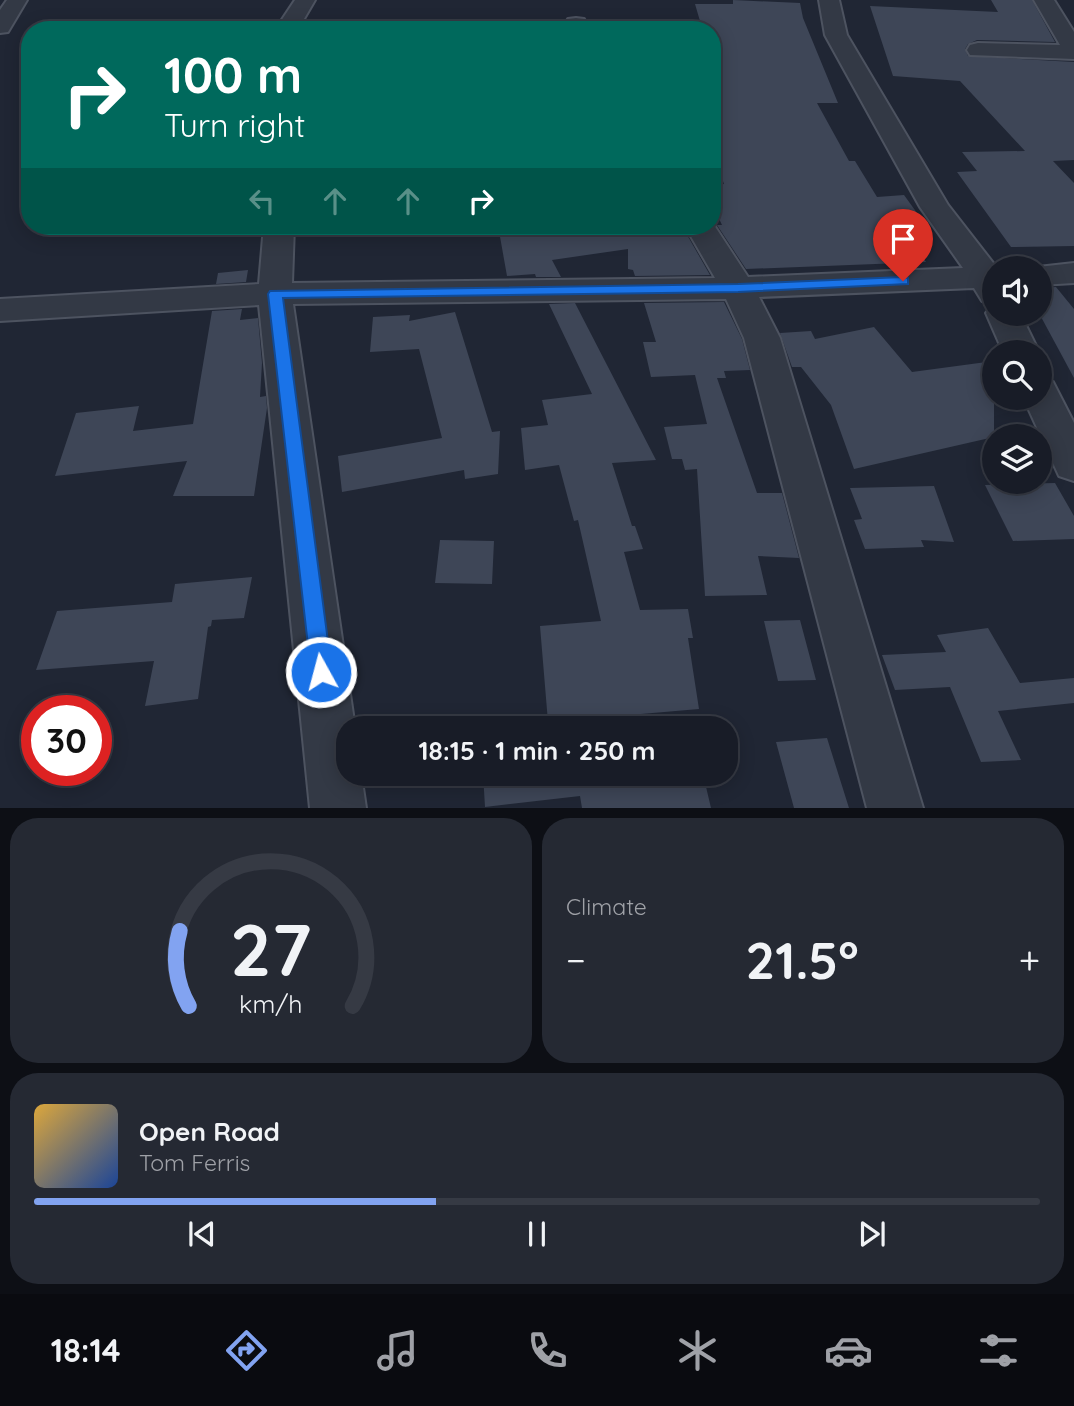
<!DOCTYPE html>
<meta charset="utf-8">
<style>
:root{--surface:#181c27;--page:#252933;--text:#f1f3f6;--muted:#9fa1a7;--line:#363a44;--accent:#82a3f1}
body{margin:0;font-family:Quicksand,sans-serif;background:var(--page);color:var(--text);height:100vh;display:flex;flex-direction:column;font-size:26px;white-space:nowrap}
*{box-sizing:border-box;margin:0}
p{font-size:23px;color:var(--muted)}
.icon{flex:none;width:38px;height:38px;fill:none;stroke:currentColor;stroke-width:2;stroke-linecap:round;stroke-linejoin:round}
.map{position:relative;height:808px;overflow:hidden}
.drawer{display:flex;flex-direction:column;gap:10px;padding:10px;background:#0d0f15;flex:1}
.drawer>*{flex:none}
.guide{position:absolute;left:21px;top:21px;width:700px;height:214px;border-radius:28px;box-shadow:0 4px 18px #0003,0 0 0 2px var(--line);background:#00695c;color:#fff;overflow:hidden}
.tools{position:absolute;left:982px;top:256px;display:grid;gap:14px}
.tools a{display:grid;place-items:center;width:70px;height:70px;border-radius:50%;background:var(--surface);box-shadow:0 4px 18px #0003,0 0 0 2px var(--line);font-size:35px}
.speed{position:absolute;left:21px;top:695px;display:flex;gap:14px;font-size:35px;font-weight:700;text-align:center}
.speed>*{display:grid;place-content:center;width:91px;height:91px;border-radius:50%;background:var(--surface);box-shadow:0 4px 18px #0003,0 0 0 2px var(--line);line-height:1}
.speed .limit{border:10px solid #d22;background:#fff;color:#111}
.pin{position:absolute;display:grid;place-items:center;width:60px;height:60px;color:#fff;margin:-72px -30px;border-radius:50% 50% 50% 0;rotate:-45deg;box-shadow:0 0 7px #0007}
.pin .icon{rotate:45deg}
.me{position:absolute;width:77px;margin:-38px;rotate:353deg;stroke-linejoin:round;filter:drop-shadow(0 0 5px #0008)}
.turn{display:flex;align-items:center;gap:24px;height:147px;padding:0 28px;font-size:32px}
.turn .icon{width:91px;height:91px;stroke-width:2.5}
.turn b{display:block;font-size:49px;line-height:60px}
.lanes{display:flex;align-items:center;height:66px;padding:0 28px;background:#0003;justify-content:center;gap:35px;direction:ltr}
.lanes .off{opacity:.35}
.big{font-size:52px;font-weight:800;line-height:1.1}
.drawer .widget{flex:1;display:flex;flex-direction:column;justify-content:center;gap:10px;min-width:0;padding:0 24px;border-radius:28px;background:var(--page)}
.drawer .dial{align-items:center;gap:0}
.dial svg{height:182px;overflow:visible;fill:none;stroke:var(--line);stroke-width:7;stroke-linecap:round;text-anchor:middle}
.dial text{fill:var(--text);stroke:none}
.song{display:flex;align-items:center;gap:21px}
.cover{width:84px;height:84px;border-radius:10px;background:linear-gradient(135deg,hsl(40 70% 55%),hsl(220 70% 35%))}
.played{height:7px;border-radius:4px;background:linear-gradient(90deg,var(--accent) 40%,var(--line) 40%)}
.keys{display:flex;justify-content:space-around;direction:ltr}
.heat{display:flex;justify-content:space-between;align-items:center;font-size:38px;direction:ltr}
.drawer .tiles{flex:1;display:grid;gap:10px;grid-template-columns:1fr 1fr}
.widget:last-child{grid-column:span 2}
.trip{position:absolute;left:336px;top:716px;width:402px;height:70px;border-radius:28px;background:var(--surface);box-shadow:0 4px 18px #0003,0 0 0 2px var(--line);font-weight:800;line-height:70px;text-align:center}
.menu{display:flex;height:112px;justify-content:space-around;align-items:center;background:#0a0b10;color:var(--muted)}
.menu .icon{width:49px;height:49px}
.menu .active{color:var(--accent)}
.menu b{font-size:32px;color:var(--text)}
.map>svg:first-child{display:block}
</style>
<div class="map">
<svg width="1074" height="808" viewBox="0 0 1074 808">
<rect width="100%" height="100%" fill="#202634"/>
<path fill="#3e4657" d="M733 0 800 3 803 18 838 103H817L849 161H855L877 197 904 195 925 224 902 225 926 262 746 269 717 225H722L712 204V185L724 184 714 156H722L712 131V28H702L695 4H733Z
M991 0H1032L1055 42 977 40 968 44 965 49 968 56 1074 62V160L1053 161 1074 183V246L1011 247 957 172 977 171 962 152 1025 151 960 81 893 76 870 6 998 12Z
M556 226H682L710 275 635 276 633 270 628 269V249L552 260 561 277H536L535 274 507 276 499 231Z
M248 270 246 282 216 284 218 273Z
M1040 288 1056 287 1074 309V378L1040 315Z
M724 302 742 339 750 370 724 371 726 378H717L757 493H782L799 558 758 556 767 595 705 596 697 469 685 470 682 459H672L664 427 707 424 695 375 651 377 643 342H656L644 303Z
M575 303 656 460 612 463 632 526H635L643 549 624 552 640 610 688 609 693 638H688L699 709 548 722 540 626 601 621 578 520 574 521 559 465 525 470 521 428 548 425 542 400 592 394 549 304Z
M242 309 240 320 258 318 262 363 260 397 266 396 267 408 254 496H173L187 461 55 476 76 413 139 406 133 431 193 424 212 311Z
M455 312 492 432 500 431 498 474 465 479 464 470 342 492 338 456 442 438 419 349 370 352 373 317 410 315 409 321Z
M874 327 912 372 994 361V437L854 469 831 405 801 367H792L780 333 811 331 815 339Z
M1055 483 1074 516V539L1013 541 985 485Z
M934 486 954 542 921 540 924 547 865 549 854 520 862 519 850 488Z
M440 540 494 541 492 584 435 583Z
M252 577 244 618 212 620 211 626 208 627 198 699 145 706 154 661 36 670 57 611 172 602 175 584Z
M800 620 816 680 778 681 764 621Z
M988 628 1020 683 1074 678V703L998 711 1021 760 981 762 950 687 895 690 882 655 946 652 937 635Z
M827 738 849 808H794L776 742Z
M483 774H703L711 808H582L580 796 485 807Z"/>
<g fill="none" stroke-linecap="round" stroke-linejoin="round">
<g stroke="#4d5360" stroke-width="4">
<path id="street" d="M7 0H27L8 32 0 33V10Z
M295 0H315L301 24V30H279V24Z
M819 0H839L847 35 948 205 997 268H994V313H1020L1039 352H1003L986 313 994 304 982 301 974 288 759 297 780 338 923 808H867L744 338 726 299 293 304 355 728H348V774H361L366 808H310L259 305 0 321V299L259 284 264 226H294L292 283 715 278 685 226H712V222L748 277 963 268 920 207 825 35Z
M1034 0H1054L1074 32V59L970 55 967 50 970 45 978 43 1060 45Z
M576 18 584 19 590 30H568L565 24 568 19Z
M1074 263V283L1040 285V268H1029Z
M1040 379 1053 382 1074 423V481L1059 476 1023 397H1040Z"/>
</g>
<use href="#street" fill="#333945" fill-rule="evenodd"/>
</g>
<path fill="#1a73e8" stroke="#114b97" stroke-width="2" d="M903 277 908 278V284L738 292 283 298 332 672 329 679 321 682 314 679 311 672 268 294 270 291 738 284Z"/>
</svg>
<div class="tools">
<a><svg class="icon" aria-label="sound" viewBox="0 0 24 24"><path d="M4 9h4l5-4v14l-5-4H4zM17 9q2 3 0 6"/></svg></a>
<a><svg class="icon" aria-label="search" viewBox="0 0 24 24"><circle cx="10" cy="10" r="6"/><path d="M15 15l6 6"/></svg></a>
<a><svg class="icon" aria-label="layers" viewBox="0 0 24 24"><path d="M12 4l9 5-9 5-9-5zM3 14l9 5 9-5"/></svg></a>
</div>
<div class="speed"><div class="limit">30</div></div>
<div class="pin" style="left:903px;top:281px;background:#d93025"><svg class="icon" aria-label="arrive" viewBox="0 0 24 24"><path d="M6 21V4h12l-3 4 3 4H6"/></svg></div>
<svg class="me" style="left:321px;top:672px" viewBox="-20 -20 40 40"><circle r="17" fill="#1a73e8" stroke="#fff" stroke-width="3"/><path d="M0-11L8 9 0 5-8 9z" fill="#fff"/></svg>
<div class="trip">18:15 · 1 min · 250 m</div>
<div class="guide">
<div class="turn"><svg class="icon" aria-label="right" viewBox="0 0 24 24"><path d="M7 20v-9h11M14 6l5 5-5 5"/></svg><div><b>100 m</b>Turn right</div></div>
<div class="lanes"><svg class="icon off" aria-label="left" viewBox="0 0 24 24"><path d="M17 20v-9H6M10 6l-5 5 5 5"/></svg><svg class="icon off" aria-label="ahead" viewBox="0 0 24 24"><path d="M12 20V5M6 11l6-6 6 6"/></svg><svg class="icon off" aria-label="ahead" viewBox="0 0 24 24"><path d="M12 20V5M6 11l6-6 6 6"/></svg><svg class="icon" aria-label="right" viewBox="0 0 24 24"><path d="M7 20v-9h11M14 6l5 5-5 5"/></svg></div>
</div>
</div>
<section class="drawer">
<div class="tiles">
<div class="widget dial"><svg viewBox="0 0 100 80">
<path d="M14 69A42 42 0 1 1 86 69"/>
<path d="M14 69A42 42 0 0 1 10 36" stroke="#82a3f1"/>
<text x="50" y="56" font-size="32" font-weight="700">27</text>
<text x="50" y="72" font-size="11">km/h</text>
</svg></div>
<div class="widget"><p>Climate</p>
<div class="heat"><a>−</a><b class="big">21.5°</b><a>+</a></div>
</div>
<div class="widget">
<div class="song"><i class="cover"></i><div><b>Open Road</b><p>Tom Ferris</p></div></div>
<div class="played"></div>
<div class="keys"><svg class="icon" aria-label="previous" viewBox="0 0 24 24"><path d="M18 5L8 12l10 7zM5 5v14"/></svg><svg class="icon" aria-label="pause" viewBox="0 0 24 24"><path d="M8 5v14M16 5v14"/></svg><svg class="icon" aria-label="next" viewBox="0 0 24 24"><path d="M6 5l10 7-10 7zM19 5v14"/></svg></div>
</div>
</div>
</section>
<nav class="menu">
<b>18:14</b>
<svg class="icon active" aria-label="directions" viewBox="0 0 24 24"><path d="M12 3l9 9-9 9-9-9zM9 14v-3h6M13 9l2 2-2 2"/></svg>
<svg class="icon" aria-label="music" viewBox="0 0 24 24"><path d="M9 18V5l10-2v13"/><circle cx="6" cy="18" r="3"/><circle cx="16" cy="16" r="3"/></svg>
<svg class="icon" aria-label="phone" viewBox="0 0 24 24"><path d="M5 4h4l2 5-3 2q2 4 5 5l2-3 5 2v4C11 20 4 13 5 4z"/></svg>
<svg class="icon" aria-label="climate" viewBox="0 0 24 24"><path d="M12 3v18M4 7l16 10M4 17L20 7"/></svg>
<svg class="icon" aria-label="car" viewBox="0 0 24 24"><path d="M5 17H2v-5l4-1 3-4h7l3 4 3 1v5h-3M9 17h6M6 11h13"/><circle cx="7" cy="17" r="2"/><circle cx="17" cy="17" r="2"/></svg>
<svg class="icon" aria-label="filters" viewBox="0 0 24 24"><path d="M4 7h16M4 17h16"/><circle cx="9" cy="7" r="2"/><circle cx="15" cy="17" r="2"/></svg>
</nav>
